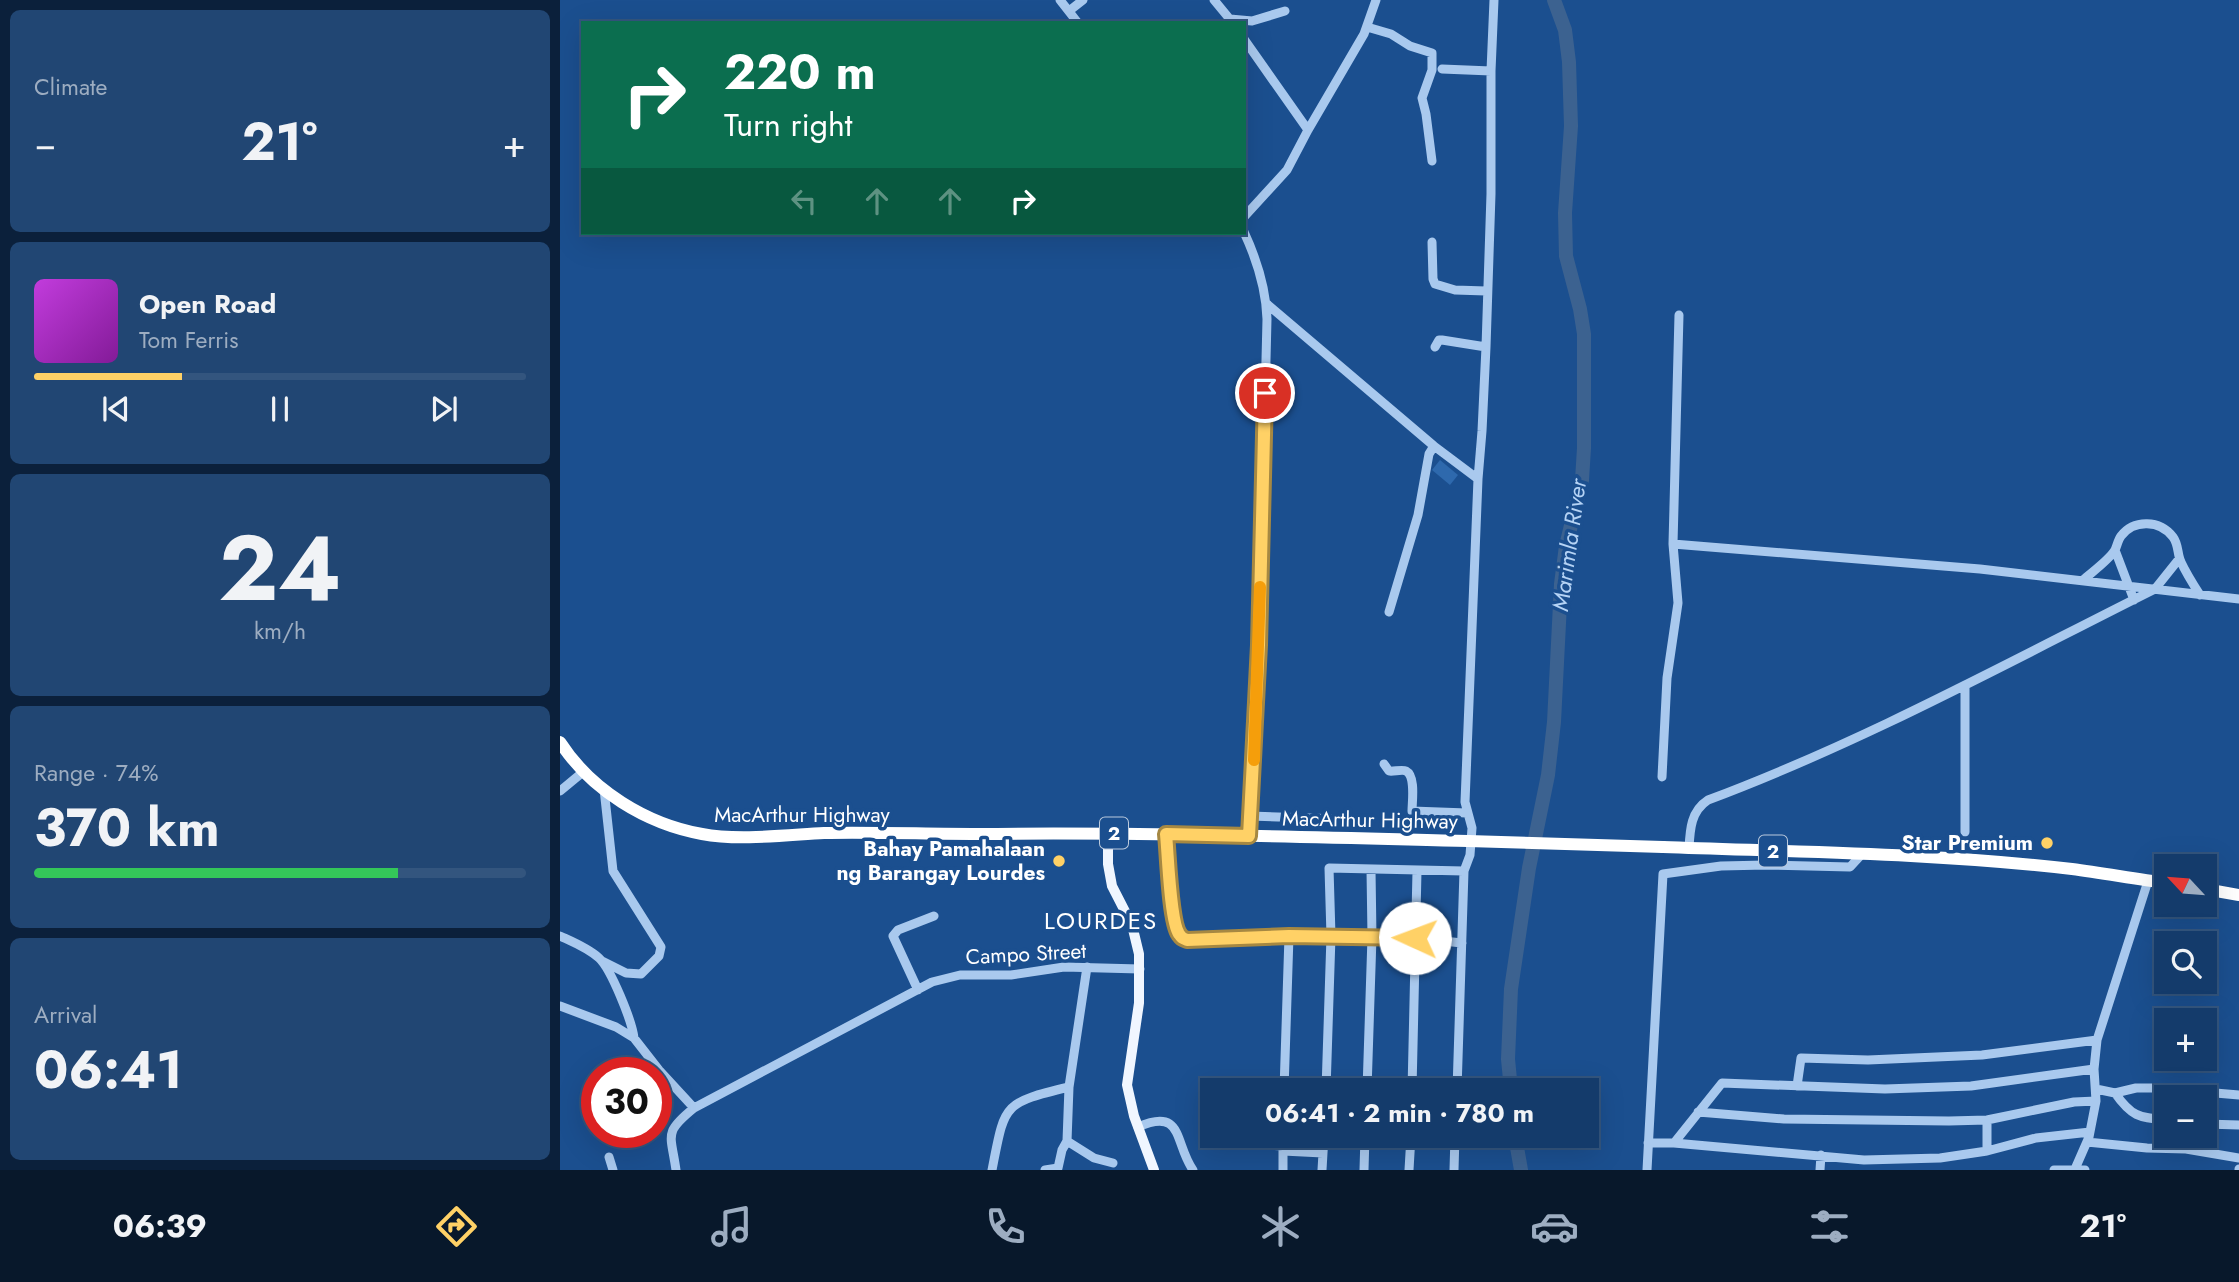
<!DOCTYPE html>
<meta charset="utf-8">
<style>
:root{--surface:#143b6b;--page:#214673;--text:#f1f3f6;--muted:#9dadc1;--line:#33557e;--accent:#ffd166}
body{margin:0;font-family:Jost,sans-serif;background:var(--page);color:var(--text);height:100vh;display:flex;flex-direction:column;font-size:26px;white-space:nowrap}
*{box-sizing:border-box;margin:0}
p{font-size:23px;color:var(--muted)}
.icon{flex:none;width:38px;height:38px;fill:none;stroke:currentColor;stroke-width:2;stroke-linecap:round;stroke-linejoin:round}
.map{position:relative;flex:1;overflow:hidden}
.panel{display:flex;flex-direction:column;gap:10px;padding:10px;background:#0b203b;width:560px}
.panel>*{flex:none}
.top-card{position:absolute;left:21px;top:21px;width:665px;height:214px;border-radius:0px;box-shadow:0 7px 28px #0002,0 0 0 2px var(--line);background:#0b6e4f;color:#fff;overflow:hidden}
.needle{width:46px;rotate:296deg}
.fabs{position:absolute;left:1594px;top:854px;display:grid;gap:14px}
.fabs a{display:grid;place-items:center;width:63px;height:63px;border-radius:0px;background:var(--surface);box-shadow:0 7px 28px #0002,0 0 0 2px var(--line);font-size:35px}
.speed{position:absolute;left:21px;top:1057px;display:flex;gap:14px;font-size:35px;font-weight:700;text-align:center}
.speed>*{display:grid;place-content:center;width:91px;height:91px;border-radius:50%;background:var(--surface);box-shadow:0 7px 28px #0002,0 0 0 2px var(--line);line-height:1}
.speed .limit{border:10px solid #d22;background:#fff;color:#111}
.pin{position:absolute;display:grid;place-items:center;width:60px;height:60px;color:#fff;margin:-30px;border:4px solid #fff;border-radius:50%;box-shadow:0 2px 7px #0007}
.me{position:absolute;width:77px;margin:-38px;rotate:272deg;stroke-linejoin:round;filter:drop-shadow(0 0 5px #0008)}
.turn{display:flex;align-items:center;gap:24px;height:147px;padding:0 28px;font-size:32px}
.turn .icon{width:91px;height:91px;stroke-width:2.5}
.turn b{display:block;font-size:49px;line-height:60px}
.lanes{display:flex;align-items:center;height:66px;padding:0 28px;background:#0003;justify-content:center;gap:35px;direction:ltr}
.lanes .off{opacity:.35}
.big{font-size:52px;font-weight:700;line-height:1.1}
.panel .tile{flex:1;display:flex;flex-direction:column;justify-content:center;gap:10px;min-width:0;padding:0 24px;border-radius:10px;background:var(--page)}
.panel .dial{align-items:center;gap:0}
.dial b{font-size:91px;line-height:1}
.song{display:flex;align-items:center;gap:21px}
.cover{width:84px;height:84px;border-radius:10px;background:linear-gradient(135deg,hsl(290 70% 55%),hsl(290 70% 35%))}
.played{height:7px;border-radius:4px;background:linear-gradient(90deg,var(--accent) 30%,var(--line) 30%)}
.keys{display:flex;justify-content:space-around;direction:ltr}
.heat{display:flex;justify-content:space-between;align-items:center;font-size:38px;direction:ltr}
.charge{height:10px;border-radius:5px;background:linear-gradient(90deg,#34c759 74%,var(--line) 0)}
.trip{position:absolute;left:640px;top:1078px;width:399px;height:70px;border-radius:0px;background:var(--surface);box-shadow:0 7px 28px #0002,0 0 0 2px var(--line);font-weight:700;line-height:70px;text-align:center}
.tabs{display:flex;height:112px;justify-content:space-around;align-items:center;background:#08182b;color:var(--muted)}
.tabs .icon{width:49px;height:49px}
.tabs .current{color:var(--accent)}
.tabs b{font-size:32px;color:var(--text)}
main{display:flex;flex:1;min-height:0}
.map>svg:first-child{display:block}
</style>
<main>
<section class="panel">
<div class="tile"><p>Climate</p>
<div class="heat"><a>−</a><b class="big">21°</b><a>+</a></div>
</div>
<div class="tile">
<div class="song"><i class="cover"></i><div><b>Open Road</b><p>Tom Ferris</p></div></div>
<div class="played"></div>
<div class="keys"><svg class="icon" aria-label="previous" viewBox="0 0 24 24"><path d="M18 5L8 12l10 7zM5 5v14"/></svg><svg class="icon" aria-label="pause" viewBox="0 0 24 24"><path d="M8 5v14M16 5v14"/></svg><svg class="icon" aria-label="next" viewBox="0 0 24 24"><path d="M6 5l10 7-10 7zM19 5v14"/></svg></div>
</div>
<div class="tile dial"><b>24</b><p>km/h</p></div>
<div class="tile"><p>Range · 74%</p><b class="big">370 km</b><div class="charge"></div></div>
<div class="tile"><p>Arrival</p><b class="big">06:41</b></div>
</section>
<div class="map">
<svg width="1679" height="1170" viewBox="0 0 1679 1170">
<rect width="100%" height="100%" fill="#1b4f8f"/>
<path fill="#2e69ad" d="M880 460 898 475 890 485 872 470Z"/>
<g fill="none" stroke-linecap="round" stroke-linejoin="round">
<path stroke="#3c6290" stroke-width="14" d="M951 1090 948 1059 951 989 969 868 988 775 994 722 1001 584 1006 546 1022 480 1024 448V334L1020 309 1006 256 1005 213 1011 126 1009 62 1005 30 994 0
M955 1136 961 1170"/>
<path stroke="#a9c9ee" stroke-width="9" d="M500 0 518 23
M654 0 673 23
M509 11 523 0
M670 19 692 21 725 11
M807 27 831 34 850 46 872 53V70L862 98 866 114 872 161
M684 39 748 130
M882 69 931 71
M684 217 727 170 748 130 804 34 816 0
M684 232C697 260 706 289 707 319L699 644 689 836
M872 242 873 279 875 284 895 290 926 291
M707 304 874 446 918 479
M875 347 879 340H882L926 347
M1113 544 1420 569 1679 599
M1555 550 1574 600
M1523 580C1532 572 1549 560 1555 550 1557 546 1558 540 1561 536 1574 519 1600 520 1613 537 1619 545 1617 554 1621 562 1626 573 1633 584 1640 595
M829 612 858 515 869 454 874 446
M824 764 829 771C833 772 842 769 846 771 856 776 852 802 852 811L907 813
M1102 777 1107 678 1118 603 1113 544 1119 315
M0 791 23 772
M690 816 780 819
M1405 832V686
M606 834 617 931 621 937 627 940 771 936 855 938 902 943
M1129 848C1130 829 1131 811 1148 800 1303 742 1447 663 1595 589L1619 559
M0 936C13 942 28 948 39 958 51 969 72 1021 74 1038
M42 961 66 973 81 974 99 956 101 947 53 871 44 789
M527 967 509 1087 507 1141 534 1158 553 1163
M358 990 333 936 338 930 374 916
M0 1006 56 1027 74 1038 99 1070 134 1108C103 1133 111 1134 116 1170
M1237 1086 1241 1058 1308 1060 1422 1055 1537 1040
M1536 1089 1555 1093 1576 1088H1597L1679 1095
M724 1090 729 936
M766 1090 771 936 769 868 904 871
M807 1090 812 937 811 870
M852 1090 857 871
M897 1090 904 871 910 855 912 828 905 802 918 479 922 431 926 347 931 194V71L934 0
M1555 1093C1571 1116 1579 1118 1606 1120
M134 1108 372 982 400 975H451L504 967 580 969
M1138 1112 1224 1119 1389 1121 1427 1120 1514 1102 1536 1101
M1645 1124 1679 1125
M578 1127C624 1107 614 1143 633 1170
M694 1136 704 1145 723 1146
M1527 1142 1587 1148 1626 1149 1679 1158
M1088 1143H1114L1304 1160 1380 1158 1427 1151 1476 1138 1530 1132
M1114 1143 1162 1083 1325 1089 1411 1086 1534 1069
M723 1151 763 1153
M1427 1151V1120
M49 1157 53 1170
M1515 1169 1529 1137 1536 1101 1534 1069 1537 1040 1588 881
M432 1170C445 1104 442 1103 509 1087
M485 1170 498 1168 502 1150 507 1141
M723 1170V1136
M762 1170 764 1136
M804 1170 805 1136
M849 1170 851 1136
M894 1170 895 1136
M1087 1170 1103 874 1161 866 1206 865 1290 867 1302 854
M1260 1170 1261 1155
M1494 1170H1525
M1679 1170V1169"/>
<path stroke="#f0f6ff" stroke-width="10" d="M548 833V864L552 886 572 925 579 954V1003L567 1085 574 1116 594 1170"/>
<path stroke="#fff" stroke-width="12" d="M0 742C31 790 86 824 142 834 178 841 227 835 264 833 315 832 366 834 417 834 581 832 745 837 908 841
M1103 847C1239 852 1376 853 1512 869 1543 873 1575 879 1606 883
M1645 889 1679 895"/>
<path stroke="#fff" stroke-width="12" d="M908 841 1103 847"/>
</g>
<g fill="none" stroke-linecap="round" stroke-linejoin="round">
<g stroke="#a68842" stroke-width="18">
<path id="route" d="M705 393 699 645 689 836 606 834C608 853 610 921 619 934 622 938 622 938 627 940L729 936 855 938"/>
</g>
<use href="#route" stroke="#ffd166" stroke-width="12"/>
<path stroke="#f59e0b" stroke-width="12" d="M694 760 700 587"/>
</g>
<g fill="#ffd166" stroke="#1b4f8f" stroke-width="2.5">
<circle cx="1487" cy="843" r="7"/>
<circle cx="499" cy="861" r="7"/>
</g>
<g text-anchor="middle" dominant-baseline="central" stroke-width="7" stroke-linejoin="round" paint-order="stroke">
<g fill="#1b4f8f" stroke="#bbcadd" stroke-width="2">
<rect x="540" y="817.5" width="28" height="31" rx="5"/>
<rect x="1199" y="835.5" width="28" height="31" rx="5"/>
</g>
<g font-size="19" font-weight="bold" fill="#fff">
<text x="554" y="833">2</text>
<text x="1213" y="851">2</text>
</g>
<g font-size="21" fill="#fff" stroke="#1b4f8f">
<text x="242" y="815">MacArthur Highway</text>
<text transform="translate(810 820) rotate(1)">MacArthur Highway</text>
<text transform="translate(466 954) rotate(-3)">Campo Street</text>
</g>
<g font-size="21" font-weight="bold" fill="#fff" stroke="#1b4f8f" text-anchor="end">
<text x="1473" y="843">Star Premium</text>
<text x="485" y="849">Bahay Pamahalaan<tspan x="485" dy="24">ng Barangay Lourdes</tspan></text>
</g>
<g font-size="23" font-style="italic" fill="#b5d3f5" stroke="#1b4f8f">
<text transform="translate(1009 545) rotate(-82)">Marimla River</text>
</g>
<g font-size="24" letter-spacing="2" fill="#fff" stroke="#1b4f8f">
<text x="541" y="920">LOURDES</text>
</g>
</g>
</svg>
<div class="fabs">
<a><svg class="needle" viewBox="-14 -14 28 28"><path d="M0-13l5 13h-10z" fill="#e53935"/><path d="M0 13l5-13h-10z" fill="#9dadc1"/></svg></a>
<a><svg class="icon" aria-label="search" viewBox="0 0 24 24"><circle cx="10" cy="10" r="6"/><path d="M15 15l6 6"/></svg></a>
<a>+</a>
<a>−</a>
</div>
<div class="speed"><div class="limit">30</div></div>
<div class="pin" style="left:705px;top:393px;background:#d93025"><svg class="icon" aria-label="arrive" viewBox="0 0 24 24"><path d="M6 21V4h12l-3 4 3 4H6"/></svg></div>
<svg class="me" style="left:855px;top:938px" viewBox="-20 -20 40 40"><circle r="19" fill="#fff"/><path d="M0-13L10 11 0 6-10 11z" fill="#ffd166"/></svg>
<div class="trip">06:41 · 2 min · 780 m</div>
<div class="top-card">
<div class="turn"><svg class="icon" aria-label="right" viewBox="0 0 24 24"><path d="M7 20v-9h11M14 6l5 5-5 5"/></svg><div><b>220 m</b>Turn right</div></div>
<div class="lanes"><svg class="icon off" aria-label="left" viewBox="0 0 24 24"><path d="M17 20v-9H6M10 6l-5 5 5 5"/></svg><svg class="icon off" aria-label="ahead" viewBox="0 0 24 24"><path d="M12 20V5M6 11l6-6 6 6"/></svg><svg class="icon off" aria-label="ahead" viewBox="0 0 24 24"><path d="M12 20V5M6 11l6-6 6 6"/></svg><svg class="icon" aria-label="right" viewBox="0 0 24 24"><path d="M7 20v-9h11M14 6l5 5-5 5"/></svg></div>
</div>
</div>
</main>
<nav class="tabs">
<b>06:39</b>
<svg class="icon current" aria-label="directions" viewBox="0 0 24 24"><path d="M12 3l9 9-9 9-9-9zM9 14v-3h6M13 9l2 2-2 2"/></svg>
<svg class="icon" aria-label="music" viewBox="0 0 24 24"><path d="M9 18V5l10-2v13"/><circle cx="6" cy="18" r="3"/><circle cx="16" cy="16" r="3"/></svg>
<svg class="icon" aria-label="phone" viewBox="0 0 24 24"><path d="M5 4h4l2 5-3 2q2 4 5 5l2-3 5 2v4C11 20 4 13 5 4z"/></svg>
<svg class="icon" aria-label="climate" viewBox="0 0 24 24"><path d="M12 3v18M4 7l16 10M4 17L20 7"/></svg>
<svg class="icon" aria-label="car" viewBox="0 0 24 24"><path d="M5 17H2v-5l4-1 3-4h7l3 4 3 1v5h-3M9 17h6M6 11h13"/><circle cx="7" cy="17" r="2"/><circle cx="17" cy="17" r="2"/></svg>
<svg class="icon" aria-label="filters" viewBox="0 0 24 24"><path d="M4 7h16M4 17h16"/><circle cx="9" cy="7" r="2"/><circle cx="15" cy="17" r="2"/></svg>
<b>21°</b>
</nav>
